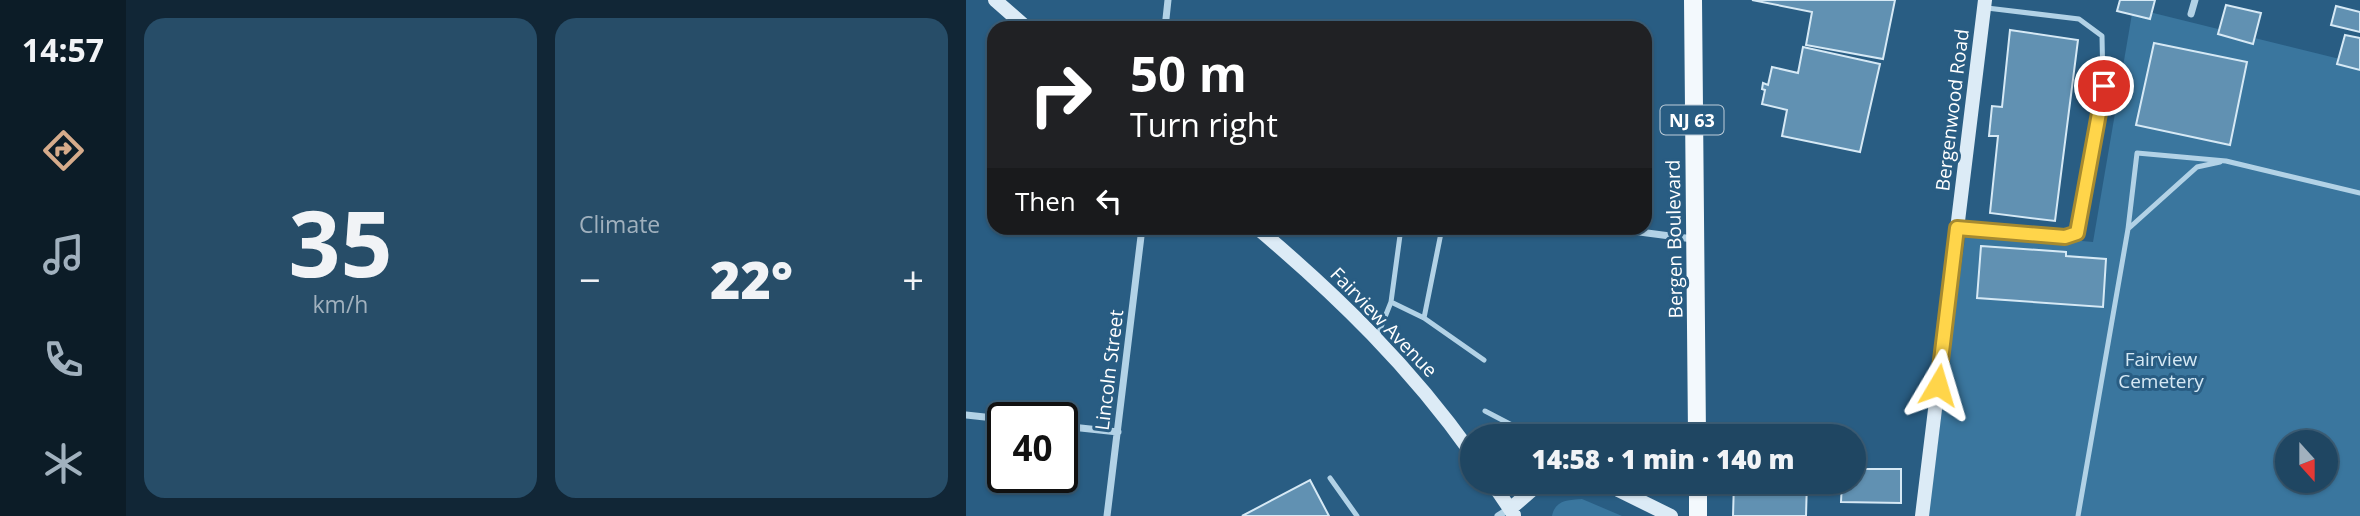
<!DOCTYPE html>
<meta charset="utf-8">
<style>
:root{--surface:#1f4662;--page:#274d68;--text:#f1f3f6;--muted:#a1b1be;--line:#3c5e77;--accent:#d6ab8b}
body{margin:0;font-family:"Open Sans",sans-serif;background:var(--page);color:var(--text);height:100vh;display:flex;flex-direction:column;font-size:26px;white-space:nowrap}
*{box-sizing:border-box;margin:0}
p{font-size:23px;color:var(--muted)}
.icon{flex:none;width:38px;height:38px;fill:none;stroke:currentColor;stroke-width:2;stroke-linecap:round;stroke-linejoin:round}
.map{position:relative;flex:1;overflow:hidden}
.drawer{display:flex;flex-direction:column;gap:18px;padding:18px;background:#112636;width:840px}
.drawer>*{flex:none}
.banner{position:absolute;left:21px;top:21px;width:665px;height:214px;border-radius:21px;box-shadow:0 2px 5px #0004,0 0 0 2px var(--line);background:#202124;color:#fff;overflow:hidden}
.needle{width:46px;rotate:159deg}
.fabs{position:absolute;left:1309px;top:430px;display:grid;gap:14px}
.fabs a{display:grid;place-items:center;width:63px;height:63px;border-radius:50%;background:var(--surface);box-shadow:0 2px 5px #0004,0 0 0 2px var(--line);font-size:35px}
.speed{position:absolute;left:21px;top:402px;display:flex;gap:14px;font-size:35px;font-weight:700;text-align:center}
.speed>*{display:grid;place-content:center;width:91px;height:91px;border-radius:50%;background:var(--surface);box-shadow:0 2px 5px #0004,0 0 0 2px var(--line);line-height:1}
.speed .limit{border:4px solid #111;border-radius:10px;background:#fff;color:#111}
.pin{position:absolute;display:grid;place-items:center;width:60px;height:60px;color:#fff;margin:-30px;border:4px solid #fff;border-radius:50%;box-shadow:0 2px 7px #0007}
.me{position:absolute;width:77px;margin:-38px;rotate:7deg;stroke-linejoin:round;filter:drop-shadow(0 0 5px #0008)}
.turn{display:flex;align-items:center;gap:24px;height:147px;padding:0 28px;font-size:32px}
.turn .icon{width:91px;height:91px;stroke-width:2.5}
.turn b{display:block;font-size:49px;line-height:60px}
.then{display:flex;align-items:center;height:66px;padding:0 28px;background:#0003;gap:14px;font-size:26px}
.big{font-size:52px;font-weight:800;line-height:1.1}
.drawer .widget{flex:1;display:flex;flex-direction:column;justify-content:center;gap:10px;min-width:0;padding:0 24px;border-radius:21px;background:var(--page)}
.drawer .dial{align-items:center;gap:0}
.dial b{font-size:91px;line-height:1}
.heat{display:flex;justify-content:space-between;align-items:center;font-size:38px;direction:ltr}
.drawer .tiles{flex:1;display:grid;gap:18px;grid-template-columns:repeat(2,1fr)}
.trip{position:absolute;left:494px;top:424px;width:406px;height:70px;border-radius:35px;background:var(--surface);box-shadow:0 2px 5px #0004,0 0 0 2px var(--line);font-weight:800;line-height:70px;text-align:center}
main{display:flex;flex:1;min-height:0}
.tabs{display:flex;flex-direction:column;width:126px;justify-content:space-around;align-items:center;background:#0c1c27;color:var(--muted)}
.tabs .icon{width:49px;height:49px}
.tabs .on{color:var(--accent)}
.tabs b{font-size:32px;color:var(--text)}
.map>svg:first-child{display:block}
</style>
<main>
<nav class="tabs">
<b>14:57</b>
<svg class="icon on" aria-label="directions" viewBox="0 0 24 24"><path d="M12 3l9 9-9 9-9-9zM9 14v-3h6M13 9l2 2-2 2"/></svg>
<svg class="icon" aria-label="music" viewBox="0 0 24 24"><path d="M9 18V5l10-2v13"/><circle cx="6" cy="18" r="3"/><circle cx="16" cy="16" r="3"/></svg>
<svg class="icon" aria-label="phone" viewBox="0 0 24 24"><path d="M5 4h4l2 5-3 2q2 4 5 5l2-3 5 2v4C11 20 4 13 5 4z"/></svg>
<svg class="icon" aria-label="climate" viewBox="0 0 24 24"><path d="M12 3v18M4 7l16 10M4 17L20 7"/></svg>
</nav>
<section class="drawer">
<div class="tiles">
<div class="widget dial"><b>35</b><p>km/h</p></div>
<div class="widget"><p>Climate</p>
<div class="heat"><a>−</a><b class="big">22°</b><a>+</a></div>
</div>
</div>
</section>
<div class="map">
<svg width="1394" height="516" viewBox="0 0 1394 516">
<rect width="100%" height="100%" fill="#295d83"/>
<path fill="#3a769e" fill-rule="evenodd" d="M1167 8 1394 64V516H962L1000 231 1127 242ZM1321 443H1360V481H1321Z
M616 499 656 516H586C589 500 602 500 616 499Z"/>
<path fill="#6191b2" stroke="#d6e9f5" stroke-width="2" d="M786 0H929L917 59 840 45 846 12Z
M1154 0H1189L1184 19 1151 11Z
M1260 5 1295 13 1287 44 1252 34Z
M1370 6 1394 12V32L1365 25Z
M1044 30 1112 40 1089 221 1024 213 1032 136H1023L1026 106 1036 107Z
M1379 35 1394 38V70L1371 64Z
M1188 43 1281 62 1264 145 1170 125Z
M837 47 914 64 894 152 816 136 821 110 796 104 799 90 796 89 797 83 802 85 806 67 832 73Z
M1015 246 1100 252V256L1140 259 1137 307 1011 298Z
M887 469H935V503L875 502 876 481H887Z
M344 480 363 516H276Z
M768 481H841L840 516H767Z"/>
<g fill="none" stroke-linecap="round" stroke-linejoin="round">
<path stroke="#b2d2e6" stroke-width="5" d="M991 228 1099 237 1111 233 1137 86 1136 36 1113 19 1021 8
M1162 229 1231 167 1254 162
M425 302 435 228
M458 318 476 228
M411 337 425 302 458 318 518 360
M519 411 567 436
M364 478 391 516
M1112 516 1162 229 1171 153 1260 161 1394 193"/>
<path stroke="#b2d2e6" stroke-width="7" d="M1225 14 1229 0
M199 28 202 0
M643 228 727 239
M0 415 37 419
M96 426 152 432
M141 516 176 228
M532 516 543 509"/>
<path stroke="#dcebf6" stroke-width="14" d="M29 0 61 28
M291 228C372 296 445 368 506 454
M525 481 548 515
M634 481 705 516
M544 509 566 490 583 481
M956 516 1019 0"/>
<path stroke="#f3f9fd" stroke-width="18" d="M727 0 731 436
M732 481V516"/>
</g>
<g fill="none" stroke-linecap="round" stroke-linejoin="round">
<g stroke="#a68a30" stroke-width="18">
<path id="route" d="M972 385 991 228 1099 237 1111 233 1138 86"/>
</g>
<use href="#route" stroke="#ffd54a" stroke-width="12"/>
</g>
<g text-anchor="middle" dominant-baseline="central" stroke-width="6" stroke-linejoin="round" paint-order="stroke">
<rect fill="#295d83" stroke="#bfceda" stroke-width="2" x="694.5" y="105.5" width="63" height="29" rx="5"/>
<g font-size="18" font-weight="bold" fill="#fff">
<text x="726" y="120">NJ 63</text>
</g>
<g font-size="19" fill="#fff" stroke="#295d83">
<text transform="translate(986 110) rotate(-83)">Bergenwood Road</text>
<text transform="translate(708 239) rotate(-91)">Bergen Boulevard</text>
<text transform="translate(418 322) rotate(46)">Fairview Avenue</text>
<text transform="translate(143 370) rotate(-83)">Lincoln Street</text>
</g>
<g font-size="19" fill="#d6e9f5" stroke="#295d83">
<text x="1195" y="359">Fairview<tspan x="1195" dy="22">Cemetery</tspan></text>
</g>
</g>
</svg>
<div class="fabs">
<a><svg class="needle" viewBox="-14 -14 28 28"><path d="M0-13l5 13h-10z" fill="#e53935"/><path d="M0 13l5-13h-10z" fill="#a1b1be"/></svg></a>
</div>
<div class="speed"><div class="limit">40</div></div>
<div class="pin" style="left:1138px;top:86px;background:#d93025"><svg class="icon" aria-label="arrive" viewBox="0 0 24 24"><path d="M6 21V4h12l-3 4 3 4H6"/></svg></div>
<svg class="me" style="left:972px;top:385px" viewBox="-20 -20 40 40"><path d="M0-17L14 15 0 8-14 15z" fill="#ffd54a" stroke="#fff" stroke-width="4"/></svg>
<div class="trip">14:58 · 1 min · 140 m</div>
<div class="banner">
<div class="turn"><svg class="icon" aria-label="right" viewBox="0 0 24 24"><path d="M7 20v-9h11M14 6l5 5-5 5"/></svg><div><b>50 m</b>Turn right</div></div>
<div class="then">Then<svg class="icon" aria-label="left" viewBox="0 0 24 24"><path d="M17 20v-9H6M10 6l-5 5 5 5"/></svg></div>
</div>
</div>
</main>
